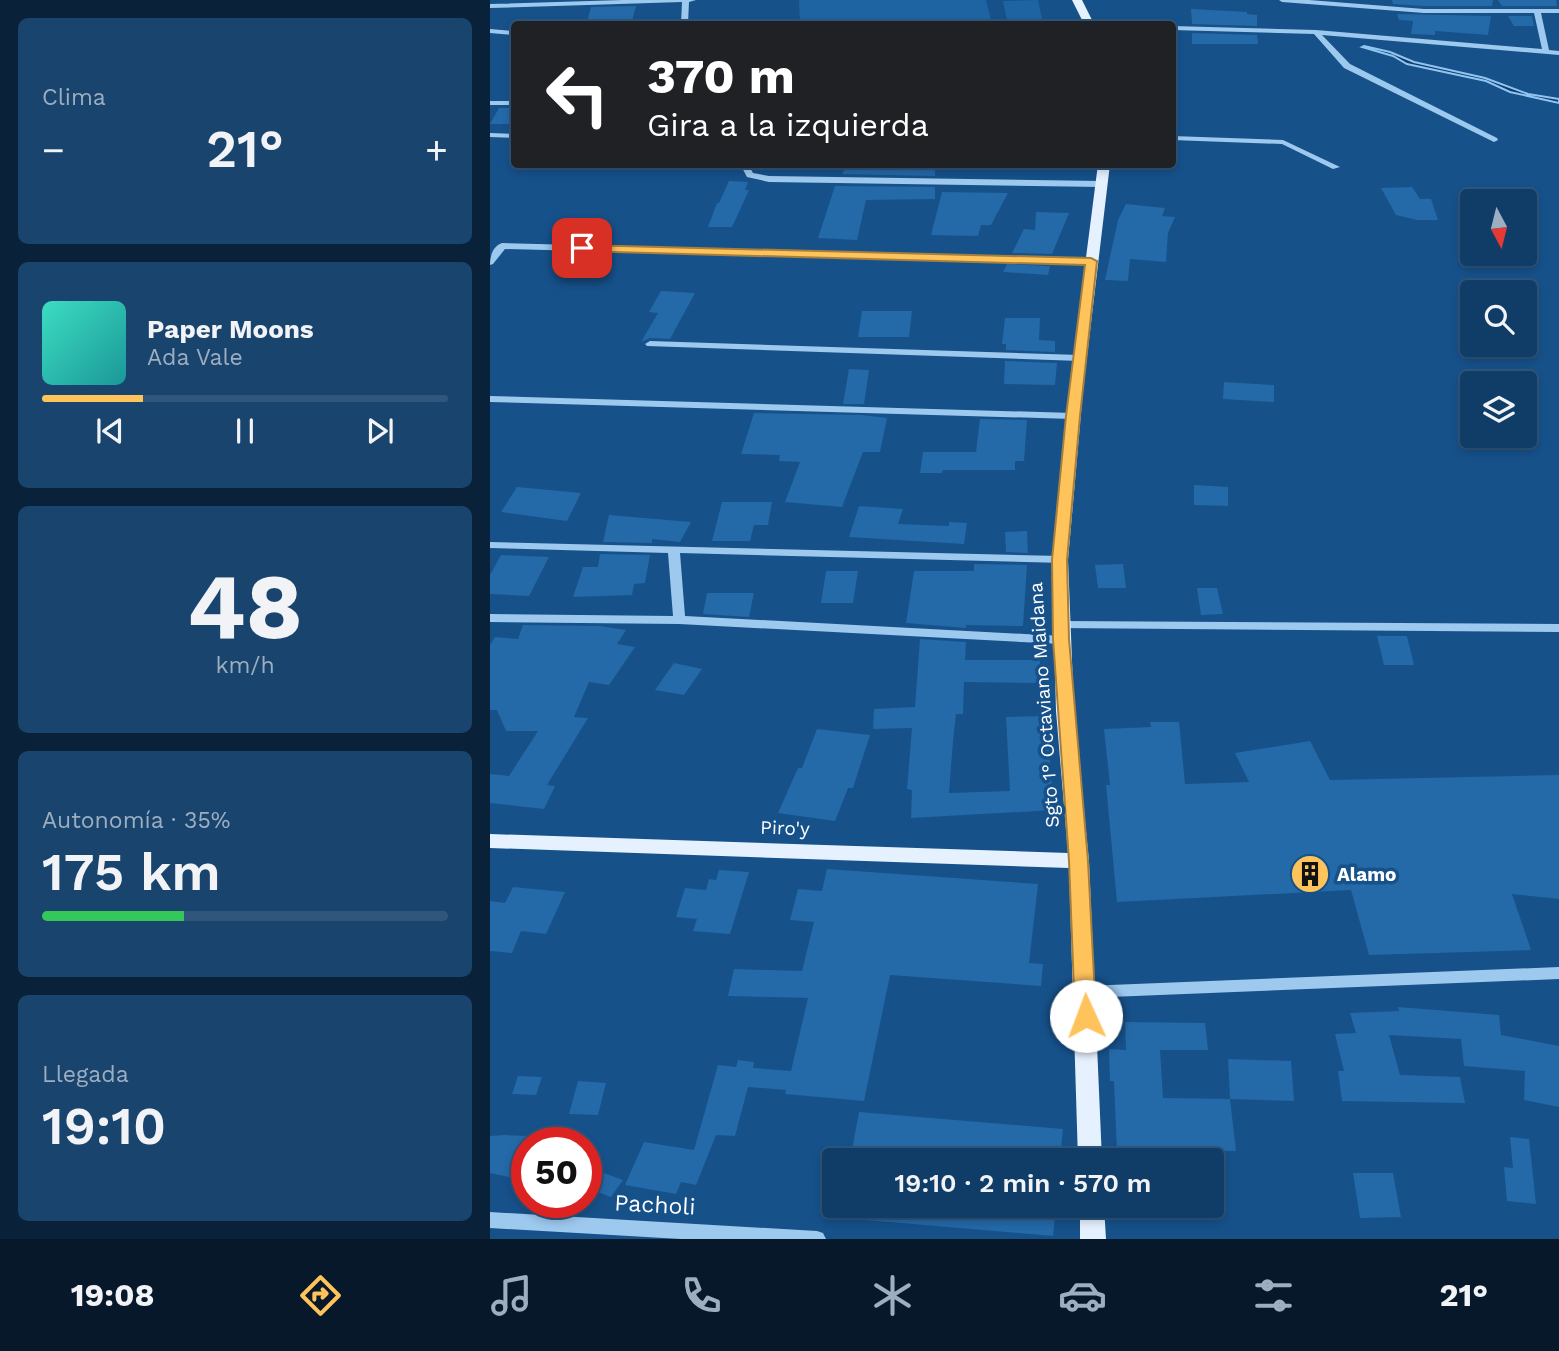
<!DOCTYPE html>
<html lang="es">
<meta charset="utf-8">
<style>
:root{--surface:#103d68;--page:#19446e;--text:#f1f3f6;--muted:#9caec0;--line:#30567c;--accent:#ffc35c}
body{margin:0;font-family:"Work Sans",sans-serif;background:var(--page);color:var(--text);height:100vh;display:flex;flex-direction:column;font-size:26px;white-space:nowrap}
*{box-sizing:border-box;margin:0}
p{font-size:23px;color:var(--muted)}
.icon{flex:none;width:38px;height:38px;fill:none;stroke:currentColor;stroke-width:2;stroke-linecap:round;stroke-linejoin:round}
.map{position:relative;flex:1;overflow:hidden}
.panel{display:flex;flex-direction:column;gap:18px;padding:18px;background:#092239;width:490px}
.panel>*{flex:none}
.top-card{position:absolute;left:21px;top:21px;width:665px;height:147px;border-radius:7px;box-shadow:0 4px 10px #0003,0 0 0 2px var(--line);background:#202124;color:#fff;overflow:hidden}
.needle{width:46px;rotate:173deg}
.tools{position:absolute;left:970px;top:189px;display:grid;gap:14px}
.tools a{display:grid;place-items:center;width:77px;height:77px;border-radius:7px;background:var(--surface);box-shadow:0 4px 10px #0003,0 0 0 2px var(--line);font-size:35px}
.speed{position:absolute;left:21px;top:1127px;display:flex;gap:14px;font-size:35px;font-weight:700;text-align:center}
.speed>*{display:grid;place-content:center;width:91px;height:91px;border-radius:50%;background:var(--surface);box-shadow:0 4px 10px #0003,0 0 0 2px var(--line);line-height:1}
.speed .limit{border:10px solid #d22;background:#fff;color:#111}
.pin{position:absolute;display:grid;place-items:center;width:60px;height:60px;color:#fff;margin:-30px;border-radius:14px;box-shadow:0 4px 10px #0006}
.me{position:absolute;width:77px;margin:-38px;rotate:358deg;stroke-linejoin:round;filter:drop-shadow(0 0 5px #0008)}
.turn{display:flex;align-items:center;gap:24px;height:147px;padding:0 21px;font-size:32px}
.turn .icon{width:91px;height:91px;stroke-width:2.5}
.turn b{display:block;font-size:49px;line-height:60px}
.big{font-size:52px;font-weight:600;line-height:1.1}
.panel .widget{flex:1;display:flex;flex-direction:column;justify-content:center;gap:10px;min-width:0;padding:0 24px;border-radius:10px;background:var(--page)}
.panel .dial{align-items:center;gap:0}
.dial b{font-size:91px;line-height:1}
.song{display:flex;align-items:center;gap:21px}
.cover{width:84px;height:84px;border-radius:10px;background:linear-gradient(135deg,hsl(170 70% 55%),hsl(180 70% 35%))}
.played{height:7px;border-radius:4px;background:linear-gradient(90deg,var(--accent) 25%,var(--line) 25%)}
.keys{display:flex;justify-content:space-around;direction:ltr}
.heat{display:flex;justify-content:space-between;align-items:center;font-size:38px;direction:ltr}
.charge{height:10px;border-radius:5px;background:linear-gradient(90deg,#34c759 35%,var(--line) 0)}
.trip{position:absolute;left:332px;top:1148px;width:402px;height:70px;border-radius:7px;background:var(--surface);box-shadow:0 4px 10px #0003,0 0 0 2px var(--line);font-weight:600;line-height:70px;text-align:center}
.tab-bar{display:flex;height:112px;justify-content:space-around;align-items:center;background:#06182a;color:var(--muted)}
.tab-bar .icon{width:49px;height:49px}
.tab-bar .selected{color:var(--accent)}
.tab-bar b{font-size:32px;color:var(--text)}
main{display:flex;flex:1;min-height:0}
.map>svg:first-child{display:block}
</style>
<main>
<section class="panel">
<div class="widget"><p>Clima</p>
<div class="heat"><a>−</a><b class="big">21°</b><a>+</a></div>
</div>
<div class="widget">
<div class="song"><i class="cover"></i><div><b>Paper Moons</b><p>Ada Vale</p></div></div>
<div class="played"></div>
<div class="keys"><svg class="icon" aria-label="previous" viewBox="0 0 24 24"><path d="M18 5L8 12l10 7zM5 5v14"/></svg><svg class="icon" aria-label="pause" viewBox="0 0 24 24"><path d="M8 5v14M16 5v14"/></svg><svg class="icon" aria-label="next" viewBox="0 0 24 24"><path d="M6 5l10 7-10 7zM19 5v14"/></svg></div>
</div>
<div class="widget dial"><b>48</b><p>km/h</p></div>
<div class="widget"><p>Autonomía · 35%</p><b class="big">175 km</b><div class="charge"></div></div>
<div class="widget"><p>Llegada</p><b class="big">19:10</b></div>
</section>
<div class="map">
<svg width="1069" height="1239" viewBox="0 0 1069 1239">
<rect width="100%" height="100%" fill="#16518a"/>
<path fill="#1e64a3" d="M309 0H496L502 24H310Z
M548 0 553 24H518L513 1Z"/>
<path fill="#0e3b67" stroke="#90c5f1" stroke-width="2" d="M874 46 900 52 924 62 995 78 1038 94 1069 99V103L1020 92 996 81 917 64 903 56 872 47Z"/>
<path fill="#2469a8" d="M902 0H1003L1002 6H934L903 4Z
M1008 0H1066L1067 6H1012Z
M146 6 141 24H123V21L97 22 101 7Z
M701 9 757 12V14L767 15V26L702 24Z
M907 14 1001 16 998 35 945 31V35L921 34 923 21 909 20Z
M1018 16H1042L1044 26H1024Z
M702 33 767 35 768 44H702Z
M24 108V124H0L9 108Z
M357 166 405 170V167L445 166V176L352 174Z
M239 181 258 182 255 190H259L242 227H218L227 203H229Z
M345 186 445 187V199L376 200 367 240 328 238Z
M922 187 930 199H941L948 220H927L906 215 891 188Z
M452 192 518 193 501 225H491L488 236 441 235Z
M636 204 675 208 672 216 685 217 678 233 676 262 640 259 638 281 615 280 628 220Z
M546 212 579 213 562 254 522 253 534 229 545 230Z
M517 264 560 266 558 275 513 272Z
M171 291 205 293 180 339 160 338 151 342 168 313 159 312Z
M372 311H422L419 337H368Z
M515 318H550L549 340 565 341V352L516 350V344H512Z
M515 361 567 363 565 385 514 384Z
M359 369 379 370 374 404H353Z
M734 382 784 385V402L733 399Z
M264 413 372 415 397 418 390 452H373L352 507 295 502 310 462 289 461 290 455 251 454Z
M490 419 537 420 534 461H525V470H453L452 473H430L433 452H486Z
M704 485 738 487V506L704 505Z
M27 487 91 493 77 521 11 512Z
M232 502H282L278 525H264L260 541H222Z
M369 506 413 509 408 524 459 526V522L477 523 474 544 359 537Z
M119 515 201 522 190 542 162 539V543L113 542Z
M537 531 538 553 516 552 515 532Z
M110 554 160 555 155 583 144 584 142 595 83 597 93 567H108Z
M11 555 59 557 39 596 0 594V575Z
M484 564 537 565 533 626 476 625V628L416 623 424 571H484Z
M633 564 636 588H608L605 565Z
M336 571H368L363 603H331Z
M707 588H727L733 614 711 615Z
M217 593H264L259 617 213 614Z
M33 625 110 626 136 630 127 644 145 647 119 685 99 682 84 717 98 718 57 785 65 786 54 809 0 803V774L19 776 48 731H16L7 710H0V645L5 637 28 639Z
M887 636H917L924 665H894Z
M430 639 476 642 475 660H550V683L474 682 473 714H466L463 741 459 793 520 791 516 717 556 716 564 810 421 818 422 790 417 789 422 728 383 729 384 709 425 707Z
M184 663 212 669 194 695 165 690Z
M660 722H689L695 784 759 782 745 753 820 741 840 780 1069 775V899L1022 894 1041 950 879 955 861 890 627 902 616 785H620L614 729 661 727Z
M327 729 380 735 363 788H358L345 821 288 813 308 768H312Z
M337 869 548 884 539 963 553 964 551 986 400 975 374 1101 295 1094 296 1090 258 1087 245 1136 226 1135 206 1185 191 1182 186 1194 135 1185 154 1142 204 1150 228 1065 246 1067 248 1060 264 1062 263 1068 301 1071 318 998 238 996 244 969 312 971 324 922 300 920 308 889 332 891Z
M229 870 259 872 240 934 203 931 207 919 186 917 195 888 216 890 219 879 226 880Z
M23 887 75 892 56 934 31 931 22 953 0 951V901L15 903Z
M908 1007 1009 1015 1011 1035 1069 1046V1107L1034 1100 1035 1071 974 1066 971 1039 899 1035 910 1075 970 1077 975 1103 852 1101 848 1071H854L845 1034 866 1033 860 1013 909 1011Z
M635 1022 715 1023 718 1050H670L673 1098 740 1099 746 1151H710L711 1160H643V1151H627L624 1081H620L619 1049 636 1050Z
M738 1059 801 1061 804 1101 740 1099Z
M28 1076 52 1077 46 1095 22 1094Z
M88 1081 116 1083 108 1115 79 1114Z
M369 1112 573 1129 570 1160H360Z
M15 1135 37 1136V1181L0 1173V1136Z
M1020 1137 1039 1139 1046 1204 1017 1201 1014 1167 1023 1168Z
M114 1173 133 1180 121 1197 102 1190Z
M863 1173H903L911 1217 870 1218Z
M364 1206H566L563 1236 364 1219Z"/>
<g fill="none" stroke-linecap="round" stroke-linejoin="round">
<path fill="#9ec9ef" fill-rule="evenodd" d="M133 0H206L199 2 198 24H191L192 2 0 8V4Z
M789 0H819L934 9H1069V13H1051L1059 50 1069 51V55L832 35 860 64 1007 138 1008 140 1004 142 854 68 824 34 682 30V26L826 30 1052 49 1044 13H934L792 2Z
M0 29 24 31V35L0 33Z
M0 101H24V105H0Z
M0 133 24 134V138L0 137Z
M682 136 793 140 850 167 843 169 792 144 682 140Z
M250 164H258L263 173 279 176 611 181 615 184 611 187 279 182 257 177Z
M12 243 601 258 606 261 601 264 15 249 3 264 0 265C0 256 3 246 12 243Z
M160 341 590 355 595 358 590 361 157 346 155 344Z
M0 396 583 413 588 416 583 419 0 402Z
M0 542 570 556 576 560 574 563 190 553 195 616 571 636 577 640 571 644 189 624 0 622V614L183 616 178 553 0 548Z
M571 621 1069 624V632L567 628 565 625Z
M1069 967V979L595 998 590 996 587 992 590 988 595 986Z
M0 1212 327 1231 333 1233 336 1239H191L0 1228Z"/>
<path fill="#e6f1ff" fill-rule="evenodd" d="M582 0H592L604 24H594Z
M608 164H620L593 390 578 560 584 711 599 861 612 1160H588L579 868 0 848V834L578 853 566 711 562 560 579 390Z
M590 1206H614L616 1239H590Z"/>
</g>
<path fill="#ffc35c" stroke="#a67f3c" stroke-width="2" d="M92 245 601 258 607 261 590 416 577 560 579 639 598 861 606 1016 603 1022 596 1024 588 1022 585 1016 579 861 563 639 562 560 576 416 595 265 88 251V246Z"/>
<defs>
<g id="building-disc" transform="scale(2.0125)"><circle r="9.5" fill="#ffc35c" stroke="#16518a"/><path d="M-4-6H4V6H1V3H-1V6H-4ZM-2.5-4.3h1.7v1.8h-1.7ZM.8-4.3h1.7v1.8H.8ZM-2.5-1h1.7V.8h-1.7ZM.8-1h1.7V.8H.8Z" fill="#111"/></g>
</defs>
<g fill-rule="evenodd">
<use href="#building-disc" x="820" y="874"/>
</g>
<g text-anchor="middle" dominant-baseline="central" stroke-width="7" stroke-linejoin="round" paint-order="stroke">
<g font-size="19" fill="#fff" stroke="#16518a">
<text transform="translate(554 705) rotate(-94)">Sgto 1° Octaviano Maidana</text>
<text transform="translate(295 828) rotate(2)">Piro'y</text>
</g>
<g font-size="19" font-weight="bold" fill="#fff" stroke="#16518a" text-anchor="start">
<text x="847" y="874">Alamo</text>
</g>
<g font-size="23" fill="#fff" stroke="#16518a">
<text transform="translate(165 1205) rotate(3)">Pacholi</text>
</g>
</g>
</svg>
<div class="tools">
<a><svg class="needle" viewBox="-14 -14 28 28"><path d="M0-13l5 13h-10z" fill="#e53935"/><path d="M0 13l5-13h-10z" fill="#9caec0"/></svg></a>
<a><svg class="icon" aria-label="search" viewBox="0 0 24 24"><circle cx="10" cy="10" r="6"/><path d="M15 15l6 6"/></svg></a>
<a><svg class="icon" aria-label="layers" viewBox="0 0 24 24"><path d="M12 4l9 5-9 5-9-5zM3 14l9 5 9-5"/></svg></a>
</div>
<div class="speed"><div class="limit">50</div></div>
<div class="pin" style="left:92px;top:248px;background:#d93025"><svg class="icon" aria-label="arrive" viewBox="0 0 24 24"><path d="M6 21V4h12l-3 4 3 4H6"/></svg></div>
<svg class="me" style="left:596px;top:1016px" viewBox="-20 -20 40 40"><circle r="19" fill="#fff"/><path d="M0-13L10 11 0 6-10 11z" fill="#ffc35c"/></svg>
<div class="trip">19:10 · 2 min · 570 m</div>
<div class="top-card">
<div class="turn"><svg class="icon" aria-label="left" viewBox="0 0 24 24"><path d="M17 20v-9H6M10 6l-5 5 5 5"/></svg><div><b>370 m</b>Gira a la izquierda</div></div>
</div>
</div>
</main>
<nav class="tab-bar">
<b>19:08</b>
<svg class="icon selected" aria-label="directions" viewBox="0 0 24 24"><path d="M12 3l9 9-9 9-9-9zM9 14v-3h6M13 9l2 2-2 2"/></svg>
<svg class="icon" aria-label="music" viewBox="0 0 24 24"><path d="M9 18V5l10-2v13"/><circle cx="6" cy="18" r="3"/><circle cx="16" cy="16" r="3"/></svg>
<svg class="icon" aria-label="phone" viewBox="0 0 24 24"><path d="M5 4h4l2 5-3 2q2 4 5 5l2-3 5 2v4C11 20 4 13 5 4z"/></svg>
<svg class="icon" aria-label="climate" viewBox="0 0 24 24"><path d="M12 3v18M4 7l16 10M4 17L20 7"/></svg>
<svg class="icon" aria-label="car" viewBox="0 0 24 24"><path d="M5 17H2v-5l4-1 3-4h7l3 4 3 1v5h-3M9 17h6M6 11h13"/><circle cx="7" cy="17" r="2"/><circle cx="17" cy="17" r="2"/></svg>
<svg class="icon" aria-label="filters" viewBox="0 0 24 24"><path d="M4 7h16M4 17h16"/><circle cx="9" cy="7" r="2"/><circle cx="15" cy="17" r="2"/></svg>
<b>21°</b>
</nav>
